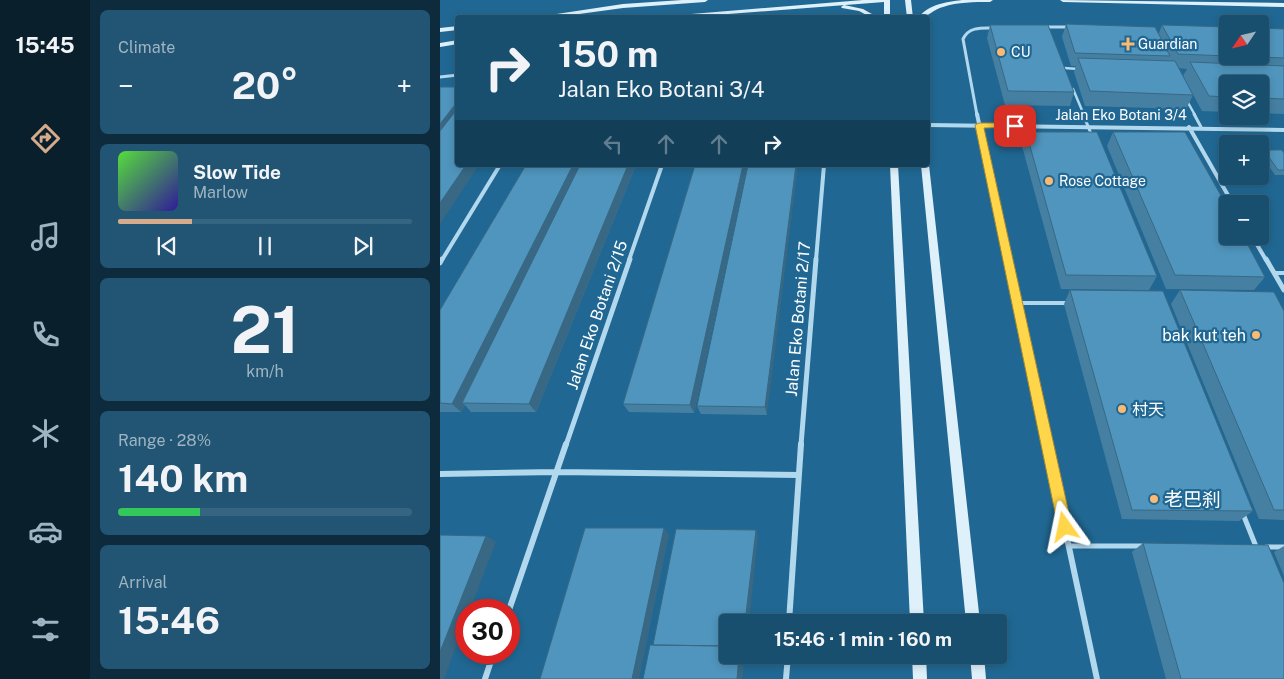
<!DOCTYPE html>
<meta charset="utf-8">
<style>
:root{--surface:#184e6e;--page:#215573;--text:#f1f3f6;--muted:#9fb4c2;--line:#366581;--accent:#d6ab8b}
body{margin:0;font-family:"Public Sans","Noto Sans SC",sans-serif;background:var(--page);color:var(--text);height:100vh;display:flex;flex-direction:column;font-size:19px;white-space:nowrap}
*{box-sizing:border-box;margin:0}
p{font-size:16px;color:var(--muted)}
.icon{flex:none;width:28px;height:28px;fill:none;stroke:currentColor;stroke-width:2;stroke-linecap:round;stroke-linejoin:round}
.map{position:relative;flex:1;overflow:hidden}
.drawer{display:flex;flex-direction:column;gap:10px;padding:10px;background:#0d2b3c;width:350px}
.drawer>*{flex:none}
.top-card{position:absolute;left:15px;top:15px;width:475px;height:152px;border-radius:5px;box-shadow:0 2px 8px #0003,0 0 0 1px var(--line);background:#184e6e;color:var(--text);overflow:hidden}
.needle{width:32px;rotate:235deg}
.tools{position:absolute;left:779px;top:15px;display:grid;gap:10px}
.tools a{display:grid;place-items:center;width:50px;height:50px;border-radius:5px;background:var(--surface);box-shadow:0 2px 8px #0003,0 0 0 1px var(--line);font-size:25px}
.speed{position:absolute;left:15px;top:599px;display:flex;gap:10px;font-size:25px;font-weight:700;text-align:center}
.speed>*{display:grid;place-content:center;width:65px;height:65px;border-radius:50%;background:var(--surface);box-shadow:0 2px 8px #0003,0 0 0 1px var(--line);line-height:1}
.speed .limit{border:8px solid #d22;background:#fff;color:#111}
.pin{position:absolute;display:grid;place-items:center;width:42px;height:42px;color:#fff;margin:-21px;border-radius:10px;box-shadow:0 2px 8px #0006}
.me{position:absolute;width:55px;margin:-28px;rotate:348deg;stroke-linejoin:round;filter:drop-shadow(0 0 4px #0008)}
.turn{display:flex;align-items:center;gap:18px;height:105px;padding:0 20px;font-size:22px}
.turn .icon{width:65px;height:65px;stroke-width:2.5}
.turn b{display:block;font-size:35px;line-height:42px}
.lanes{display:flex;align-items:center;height:48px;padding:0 20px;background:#0003;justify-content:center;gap:25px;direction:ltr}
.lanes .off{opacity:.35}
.big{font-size:38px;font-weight:700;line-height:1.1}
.drawer .tile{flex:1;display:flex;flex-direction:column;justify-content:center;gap:8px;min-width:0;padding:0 18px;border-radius:8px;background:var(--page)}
.drawer .dial{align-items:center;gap:0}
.dial b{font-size:65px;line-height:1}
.song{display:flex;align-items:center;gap:15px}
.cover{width:60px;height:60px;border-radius:8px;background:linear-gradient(135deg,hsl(110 70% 55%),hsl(250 70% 35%))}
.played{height:5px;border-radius:2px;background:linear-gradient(90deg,var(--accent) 25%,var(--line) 25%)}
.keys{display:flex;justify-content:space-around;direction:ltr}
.heat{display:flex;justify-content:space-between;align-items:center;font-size:28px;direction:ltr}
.charge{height:8px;border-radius:4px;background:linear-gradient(90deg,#34c759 28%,var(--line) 0)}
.trip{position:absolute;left:279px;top:614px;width:288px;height:50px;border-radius:5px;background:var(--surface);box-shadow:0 2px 8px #0003,0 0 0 1px var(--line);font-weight:700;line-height:50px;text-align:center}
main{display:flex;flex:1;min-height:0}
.menu{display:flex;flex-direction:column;width:90px;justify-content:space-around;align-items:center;background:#0a1f2c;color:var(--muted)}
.menu .icon{width:35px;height:35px}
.menu .on{color:var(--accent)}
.menu b{font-size:22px;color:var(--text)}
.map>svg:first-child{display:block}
</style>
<main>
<nav class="menu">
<b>15:45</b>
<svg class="icon on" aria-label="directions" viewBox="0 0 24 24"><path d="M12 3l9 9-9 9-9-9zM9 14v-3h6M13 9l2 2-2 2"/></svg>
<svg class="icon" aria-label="music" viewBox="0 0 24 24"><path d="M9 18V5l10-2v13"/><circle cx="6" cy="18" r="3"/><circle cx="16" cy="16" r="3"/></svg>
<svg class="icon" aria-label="phone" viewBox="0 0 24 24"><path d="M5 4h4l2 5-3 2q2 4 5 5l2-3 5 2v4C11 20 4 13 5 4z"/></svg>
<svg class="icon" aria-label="climate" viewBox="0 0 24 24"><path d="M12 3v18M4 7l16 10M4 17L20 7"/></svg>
<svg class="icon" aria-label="car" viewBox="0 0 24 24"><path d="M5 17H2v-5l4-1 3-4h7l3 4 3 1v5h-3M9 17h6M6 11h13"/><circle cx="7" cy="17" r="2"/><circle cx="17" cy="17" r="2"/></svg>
<svg class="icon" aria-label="filters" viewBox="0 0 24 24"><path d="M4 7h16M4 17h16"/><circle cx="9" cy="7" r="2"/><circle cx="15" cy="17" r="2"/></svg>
</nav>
<section class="drawer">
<div class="tile"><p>Climate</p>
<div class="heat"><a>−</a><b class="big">20°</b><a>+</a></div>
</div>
<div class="tile">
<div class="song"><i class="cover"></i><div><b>Slow Tide</b><p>Marlow</p></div></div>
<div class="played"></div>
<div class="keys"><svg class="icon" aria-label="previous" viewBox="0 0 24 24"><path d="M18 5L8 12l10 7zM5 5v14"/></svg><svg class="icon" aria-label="pause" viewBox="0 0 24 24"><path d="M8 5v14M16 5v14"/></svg><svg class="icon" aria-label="next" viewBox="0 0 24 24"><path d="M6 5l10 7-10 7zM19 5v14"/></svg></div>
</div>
<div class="tile dial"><b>21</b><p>km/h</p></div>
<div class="tile"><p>Range · 28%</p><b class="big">140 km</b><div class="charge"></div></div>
<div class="tile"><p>Arrival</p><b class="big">15:46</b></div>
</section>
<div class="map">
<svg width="844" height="679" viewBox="0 0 844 679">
<rect width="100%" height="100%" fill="#206893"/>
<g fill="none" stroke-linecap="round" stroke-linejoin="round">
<path stroke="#b2d8ee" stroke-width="2.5" d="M624 68 639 69
M633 89 644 115
M747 101 755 115"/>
<path stroke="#b2d8ee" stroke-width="3" d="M643 114 652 136
M754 114 761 127"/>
<path stroke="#b2d8ee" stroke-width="4" d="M834 273H844
M577 303H630"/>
<path stroke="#b2d8ee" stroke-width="5" d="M803 514 817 549
M629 546H704
M826 547H844"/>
<path stroke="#b2d8ee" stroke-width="3" d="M603 27H630
M0 77 18 75
M537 115 523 39C529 26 543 28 555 28"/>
<path stroke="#b2d8ee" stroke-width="4" d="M537 114 568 260
M488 125 844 130
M749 127 793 204
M812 236 826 260
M2 260 60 165
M189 260 222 165
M376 260 384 165"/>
<path stroke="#b2d8ee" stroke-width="5" d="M568 259 607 445
M826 259 844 290
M0 263 2 259
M126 445 190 259
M361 445 376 259"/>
<path stroke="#b2d8ee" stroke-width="6" d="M607 444 657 679
M0 474 116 472 358 475
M69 610 126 444
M349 622 361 444
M45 679 54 652
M346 679 348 655"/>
<path fill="#def0fa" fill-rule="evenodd" d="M242 0H268L265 2 183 8 110 18H90L183 4Z
M423 0H450V18H444V2L236 18H203Z
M465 0H471L473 18H467Z
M522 0H553L550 2C534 2 518 2 503 7 494 9 487 18 478 18 489 4 506 2 522 0Z
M620 0 844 3V7L623 2Z
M404 5 423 9 439 18H432L419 11 402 8 401 7Z
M18 26V30L0 32V28Z
M18 40V44L0 47V43Z
M488 163 489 165 540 622H526L481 165H488Z
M450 165H458L484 622H470Z
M472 655H486L487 679H473Z
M530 655H544L546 679H532Z"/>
</g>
<path fill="#4580a3" d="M626 24 719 33 722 25 844 29V114L820 113V84H788V112L762 111 743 76 747 69 739 68 753 95 746 109 645 106 634 72 636 66H631L622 37Z
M550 25 634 92 630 106 565 105 547 38Z
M586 132 717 276 709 290 621 289 582 146Z
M673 132 825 277 814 290 726 289 667 146Z
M824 150 844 153V175H835L821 155Z
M86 165H196L96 412H31L25 405 21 412H0V310Z
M255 165H307L254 413 189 412 183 404Z
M308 165 327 415 261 414 257 406Z
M630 290 813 511 799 521 682 519 624 304Z
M740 290 844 311V520L819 519 731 304Z
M703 543 844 679H726L692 552Z
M844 546V576L834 552Z"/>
<path fill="#386884" d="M18 101V119L0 142V124Z
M26 165H39L0 224V203Z
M133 165H143L22 403 25 405 21 412 12 404Z
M188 165H196L96 412 89 404Z
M303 165H307L254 413 250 405Z
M356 165H358L327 415 325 407Z
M224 528 229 535 199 679H192Z
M316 530 318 536 309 622H305Z
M46 536 56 542 30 610H26V620L4 679H0V652Z
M299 655H305L302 679H297Z"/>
<path fill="#5095bd" stroke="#386884" d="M626 24 715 27 730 56 635 53Z
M550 25H608L634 92 568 91Z
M722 25 788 27V56L738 54Z
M820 28 844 29V58L793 56H820Z
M638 58 735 61 753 95 650 91Z
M750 62 844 66V99L820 98V84H788V97L769 96Z
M0 87H18V101L0 124Z
M18 108V165H26L0 203V131Z
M586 132H657L717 276 626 275Z
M673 132H745L788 208V236H803L825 277 735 275Z
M824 150H842L844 153V170H838Z
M86 165H133L12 404 0 403V310Z
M140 165H188L89 404 22 403Z
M255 165H303L250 405 183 404Z
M308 165H356L325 407 257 406Z
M630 290 723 291 813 511 692 510Z
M740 290 834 292 844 311V510H834Z
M145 528H224L192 679H100Z
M236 529 316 530 305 622H288V646L213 645Z
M0 535 46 536 0 652Z
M703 543 828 545 844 583V679H741Z
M210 645 288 646V655H299L297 679H203Z"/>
<path fill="#ffd54a" stroke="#a68a30" d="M575 123 578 124V127L544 128 632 527 630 532 625 534 620 532 618 527 535 125 539 123Z"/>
<g fill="#fbba72" stroke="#206893" stroke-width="2">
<path d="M685.5 36.5h5v5h5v5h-5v5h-5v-5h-5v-5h5z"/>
<circle cx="561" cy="52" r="5"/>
<circle cx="609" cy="181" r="5"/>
<circle cx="816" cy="335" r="5"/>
<circle cx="682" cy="409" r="5"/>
<circle cx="714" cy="499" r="5"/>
</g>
<g text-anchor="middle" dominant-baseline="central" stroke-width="4.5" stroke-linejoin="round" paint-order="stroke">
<g font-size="14" fill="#fff" stroke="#206893" text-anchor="start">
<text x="698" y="44">Guardian</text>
<text x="571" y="52">CU</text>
<text x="619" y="181">Rose Cottage</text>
</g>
<g font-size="14" fill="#fff" stroke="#206893">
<text x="681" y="115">Jalan Eko Botani 3/4</text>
</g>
<g font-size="16" fill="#fff" stroke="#206893">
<text transform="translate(157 315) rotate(-71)">Jalan Eko Botani 2/15</text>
<text transform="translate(358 319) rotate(-85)">Jalan Eko Botani 2/17</text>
</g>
<g font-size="16" fill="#fff" stroke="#206893" text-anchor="end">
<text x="806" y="335">bak kut teh</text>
<text x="692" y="409" text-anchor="start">村天</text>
</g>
<g font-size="19" fill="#fff" stroke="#206893" text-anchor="start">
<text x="724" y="499">老巴刹</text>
</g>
</g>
</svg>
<div class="tools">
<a><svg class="needle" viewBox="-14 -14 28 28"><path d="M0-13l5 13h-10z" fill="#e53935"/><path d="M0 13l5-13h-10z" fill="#9fb4c2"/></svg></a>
<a><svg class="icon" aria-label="layers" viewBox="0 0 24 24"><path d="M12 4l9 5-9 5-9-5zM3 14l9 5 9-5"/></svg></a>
<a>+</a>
<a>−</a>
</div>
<div class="speed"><div class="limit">30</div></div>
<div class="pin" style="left:575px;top:126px;background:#d93025"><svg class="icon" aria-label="arrive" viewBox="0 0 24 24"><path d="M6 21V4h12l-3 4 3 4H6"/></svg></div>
<svg class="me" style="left:625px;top:527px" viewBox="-20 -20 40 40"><path d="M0-17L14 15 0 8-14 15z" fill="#ffd54a" stroke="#fff" stroke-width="4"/></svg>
<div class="trip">15:46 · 1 min · 160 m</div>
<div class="top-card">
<div class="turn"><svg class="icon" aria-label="right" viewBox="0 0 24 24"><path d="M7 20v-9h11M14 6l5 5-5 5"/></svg><div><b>150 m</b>Jalan Eko Botani 3/4</div></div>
<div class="lanes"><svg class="icon off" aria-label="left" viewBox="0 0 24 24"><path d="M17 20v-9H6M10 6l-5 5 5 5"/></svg><svg class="icon off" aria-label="ahead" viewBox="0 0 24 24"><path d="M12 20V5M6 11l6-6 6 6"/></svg><svg class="icon off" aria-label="ahead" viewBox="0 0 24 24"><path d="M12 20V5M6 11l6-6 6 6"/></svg><svg class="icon" aria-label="right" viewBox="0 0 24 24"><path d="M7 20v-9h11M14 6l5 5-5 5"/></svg></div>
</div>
</div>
</main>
